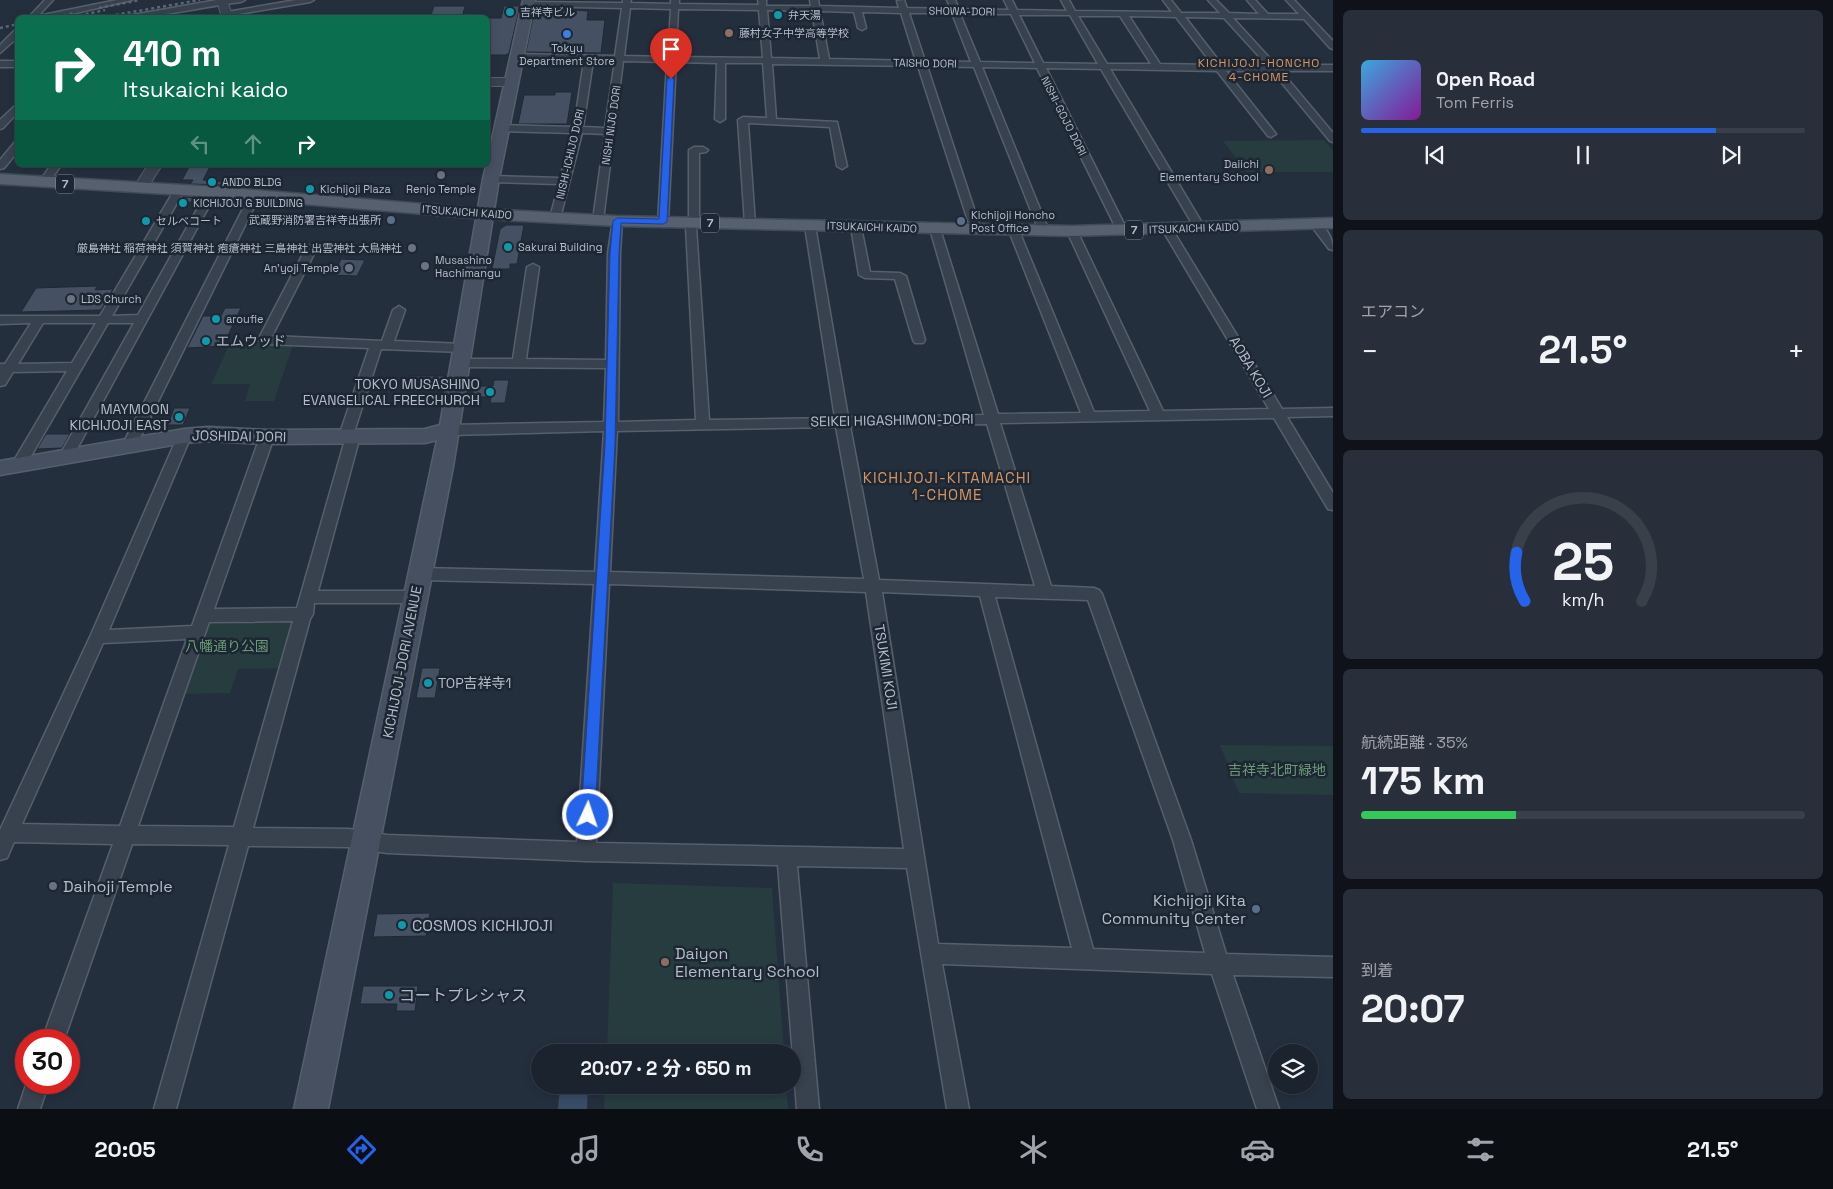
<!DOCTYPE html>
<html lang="ja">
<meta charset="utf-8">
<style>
:root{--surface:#1b232e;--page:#282f3a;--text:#f1f3f6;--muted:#a0a4aa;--line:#39404a;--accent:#2563eb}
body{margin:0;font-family:"Space Grotesk","Noto Sans JP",sans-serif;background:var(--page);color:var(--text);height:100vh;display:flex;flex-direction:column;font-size:19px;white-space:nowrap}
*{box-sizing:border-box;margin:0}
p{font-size:16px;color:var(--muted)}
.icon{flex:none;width:28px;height:28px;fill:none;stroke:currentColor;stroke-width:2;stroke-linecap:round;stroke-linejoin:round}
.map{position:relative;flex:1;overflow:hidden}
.drawer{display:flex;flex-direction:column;gap:10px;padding:10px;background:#0f1319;width:500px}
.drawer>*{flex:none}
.banner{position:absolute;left:15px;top:15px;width:475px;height:152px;border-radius:8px;box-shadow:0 2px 8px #0003,0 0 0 1px var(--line);background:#0b6e4f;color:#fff;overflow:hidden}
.tools{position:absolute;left:1268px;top:1044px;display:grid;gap:10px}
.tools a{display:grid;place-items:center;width:50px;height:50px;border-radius:50%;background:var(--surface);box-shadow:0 2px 8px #0003,0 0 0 1px var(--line);font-size:25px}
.speed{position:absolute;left:15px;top:1029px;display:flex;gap:10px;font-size:25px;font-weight:700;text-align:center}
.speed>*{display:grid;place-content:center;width:65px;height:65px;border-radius:50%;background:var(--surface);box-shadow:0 2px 8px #0003,0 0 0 1px var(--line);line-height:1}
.speed .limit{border:8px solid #d22;background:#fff;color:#111}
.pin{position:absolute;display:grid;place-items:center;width:42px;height:42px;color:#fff;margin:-51px -21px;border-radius:50% 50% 50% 0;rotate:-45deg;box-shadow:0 0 5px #0007}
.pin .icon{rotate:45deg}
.me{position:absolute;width:55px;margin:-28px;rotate:3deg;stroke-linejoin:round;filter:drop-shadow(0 0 4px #0008)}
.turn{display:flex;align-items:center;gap:18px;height:105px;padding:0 25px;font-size:22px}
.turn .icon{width:65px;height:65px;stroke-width:2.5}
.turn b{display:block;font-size:35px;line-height:42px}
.lanes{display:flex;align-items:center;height:48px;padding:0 25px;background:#0003;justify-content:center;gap:25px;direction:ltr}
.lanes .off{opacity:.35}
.big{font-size:38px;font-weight:700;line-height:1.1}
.drawer .widget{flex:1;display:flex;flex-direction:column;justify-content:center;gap:8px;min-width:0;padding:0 18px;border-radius:8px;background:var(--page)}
.drawer .dial{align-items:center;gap:0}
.dial svg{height:130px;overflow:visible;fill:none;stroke:var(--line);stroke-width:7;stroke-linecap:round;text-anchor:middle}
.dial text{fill:var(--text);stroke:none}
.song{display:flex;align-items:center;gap:15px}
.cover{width:60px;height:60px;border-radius:8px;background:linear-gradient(135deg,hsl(200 70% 55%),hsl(290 70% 35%))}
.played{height:5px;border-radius:2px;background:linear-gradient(90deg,var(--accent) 80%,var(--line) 80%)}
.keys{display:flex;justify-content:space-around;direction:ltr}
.heat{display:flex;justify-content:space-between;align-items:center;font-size:28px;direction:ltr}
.charge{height:8px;border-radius:4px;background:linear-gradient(90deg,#34c759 35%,var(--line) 0)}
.trip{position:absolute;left:531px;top:1044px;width:270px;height:50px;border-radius:25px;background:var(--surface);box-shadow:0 2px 8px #0003,0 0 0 1px var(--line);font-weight:700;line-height:50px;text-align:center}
.tab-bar{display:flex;height:80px;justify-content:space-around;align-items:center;background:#0b0e12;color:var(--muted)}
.tab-bar .icon{width:35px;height:35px}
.tab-bar .on{color:var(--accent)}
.tab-bar b{font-size:22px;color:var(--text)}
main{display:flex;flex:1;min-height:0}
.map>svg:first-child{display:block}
</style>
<main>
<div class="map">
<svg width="1333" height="1109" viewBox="0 0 1333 1109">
<rect width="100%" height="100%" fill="#242f3e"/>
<path fill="#263c3f" d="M1324 140 1333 150V172H1247L1223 141Z
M231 341 293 345 274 401H245L250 384H211Z
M291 619 297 624 284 668 238 669 230 693 182 694 209 622Z
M1220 745 1333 746V795L1239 793Z
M613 883 772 888 784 1052H607Z
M605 1085H786L788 1109H604Z"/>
<path fill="#394c67" d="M560 1085H588L587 1109H558Z"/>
<path fill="#455162" stroke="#1f2835" d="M434 6H465L462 18H430Z
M504 6H520L509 53 506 55H488V18H501Z
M535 8 588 11 587 20H605L601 53 526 52Z
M555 92H572L567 124H518L524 95H555Z
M190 165H211L203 180 226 182 221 185 190 184 193 180H182Z
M183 197 201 198 177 207Z
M506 225H524L517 264H510V269H492L500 229Z
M341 259 365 260 357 276 334 275Z
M97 286 95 290 113 289 101 310 21 312 36 288Z
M225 308H241L223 346 187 348 203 316H221Z
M409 376H445L442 388H406Z
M494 380H509L505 403H490L491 397H472L474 386H493Z
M174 408H190L183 425H168Z
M46 434H70L62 448 37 449Z
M422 668H440L435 698H416Z
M430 913 426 936 373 937 377 914Z
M363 986H418L415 1011H396L397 1004H360Z"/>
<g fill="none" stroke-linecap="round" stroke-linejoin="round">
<g stroke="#565f6c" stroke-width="3">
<path id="minor" d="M45 0H53L38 16 117 0H132L54 18H28Z
M217 0H245L241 2C200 7 158 18 116 18Z
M296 0H314L310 2 227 16 223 14 227 12Z
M623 0H631L630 3 671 4V0H679V4L759 5 758 0H766V6H811L810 0H818L819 6 899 8 897 1 904 0 907 8 951 9 947 0H955L959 9 1009 10 1004 0H1012L1017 10 1067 11 1061 0H1069L1075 11 1172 12 1163 0H1171L1181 13H1220L1208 0H1216L1229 13 1259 14 1247 0H1255L1268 14H1299L1286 0H1294L1333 41V49L1330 48 1304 19 1233 18 1276 65H1333V71H1281L1333 133V142L1330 141 1272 71H1226L1276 134 1271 137 1268 136 1217 71 1110 69 1205 228 1204 230H1196L1101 69 1046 68 1127 230 1122 233 1117 230 1037 68 982 67 1049 231 1044 234 1039 231 974 67 927 66 981 230 976 233 971 230 918 66 772 64 776 119 837 122 847 166 842 169 837 166 830 127 748 123 755 224 750 227 745 224 738 120 743 117 767 118 763 63H725V119L720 122 715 119 717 63 676 62 668 222 663 225 658 222 667 62 623 61 603 220 598 223 593 220 605 134 582 133 560 218 555 221 551 220 550 218 559 184 491 182 486 179 491 176 560 178 573 133 503 131 498 128 503 125 574 127 584 61 517 60 513 57 517 54 615 56 622 8 528 6 524 4 528 2 623 3ZM630 8 671 9 668 57 624 56ZM678 9 759 10 763 58 676 57ZM767 10 812 11 820 59 771 58ZM820 11 854 12 858 28 862 30 866 28 862 12 901 13 916 61 829 59ZM909 13H952L971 62 925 61ZM960 14H1011L1035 63 980 62ZM1019 15H1070L1098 64 1043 63ZM1078 16H1120L1151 64H1107ZM1129 16 1176 17 1213 65 1160 64ZM1185 17 1224 18 1267 65H1222ZM593 61H615L605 128 583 127Z
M15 30H18V37L0 53V45Z
M0 61H18V67H0Z
M18 103V112L3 128 0 129V120Z
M18 141V151L4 168 0 169V160L15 142Z
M694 147H703L708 150 706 152 699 153V217L696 227 709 420 835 418 805 226 810 223 815 226 848 417 984 415 930 229 935 226 940 229 998 414 1081 413 1009 231 1014 228 1019 231 1094 412 1150 411 1067 231 1072 228 1077 231 1163 411 1269 409 1162 229 1167 226 1172 229 1282 409 1333 408V416L1287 417 1333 493V510L1328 509 1274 418 1000 423 1051 586 1094 588 1099 590 1102 594 1191 840 1226 954 1333 957V977L1233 975 1279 1109H1257L1212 974 942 964 969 1109H947L907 868 797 866 819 1109H797L778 865 586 861 387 853 349 847 248 846 176 1109H154L229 845 132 844 64 1040H42L113 844 14 842 7 858 0 860V830L90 637 179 433H189L191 436 109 630 192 626 260 437 262 434H272L274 437 214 609 297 608 345 440 339 436 369 348 264 344 258 340 307 246 311 245 317 248 272 336 382 341 393 310 399 306 405 310 394 341 463 344 469 348 463 352 381 349 354 432 360 436 318 591H415L420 593 423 597 420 601 415 603H314L313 614 310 619 253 828 349 829 387 835 577 842 594 584 420 580 415 578 412 574 415 570 420 568 595 572 604 431 450 435 445 433 443 430 445 427 450 425 604 422 606 368 460 367 454 363 460 359H513L527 267 533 264 539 267 526 359 606 360 608 253 613 219H621L622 221 620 253 618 422 696 420 686 227 689 217V150ZM987 424 1035 586 879 580 850 426ZM836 427 864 579 610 572 617 431ZM609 584 866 592 904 849 596 843ZM882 592 980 596 1072 948 938 944ZM995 597 1088 600 1173 840 1205 953 1093 949ZM293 621 234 827 138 826 209 622ZM187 639 120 826 22 824 103 643Z
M51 165H61L48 184H40L39 182Z
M180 186 185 189 112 316 138 315 204 197 209 194 214 197 72 458H62L60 455 134 323H108L24 468H14L12 464 67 371 13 372 5 385 0 386V364H5L31 323 0 324V316H100L175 189ZM43 323H96L72 363 18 364Z
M255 192 260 195 137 444 135 447H125L123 444 250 195Z
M1315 221C1326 225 1333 239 1333 250L1329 249 1310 224Z
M856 224 861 227 870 272 900 273 906 276 925 340 923 343H915L913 340 895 279 865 278 859 275 851 227Z
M27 1082H49L40 1109H18Z"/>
</g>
<g stroke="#565f6c" stroke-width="2">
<path id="tertiary" d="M217 0H227L233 18H222Z
M488 78H512L518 82 512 86H488Z
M148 165H162L146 190H136L134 187Z"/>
</g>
<g stroke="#565f6c" stroke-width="3">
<path id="secondary" d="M523 0H535L499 179 453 467 328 1109H294L437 440 425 443 267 444 208 441 184 443 0 475V461L184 429 208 427 267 430 425 429 440 425 483 179Z"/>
</g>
<g stroke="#414a57" stroke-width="3">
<path id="primary" d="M0 174 217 187 485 209 617 216 1072 226 1333 218V228L1072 236 617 226 485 219 217 197 0 184Z"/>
</g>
<use href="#minor" fill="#38414e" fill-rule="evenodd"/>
<use href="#tertiary" fill="#38414e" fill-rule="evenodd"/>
<use href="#secondary" fill="#465061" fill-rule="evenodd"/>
<use href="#primary" fill="#56606e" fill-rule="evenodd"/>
<path stroke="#5a6575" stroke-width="2.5" stroke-dasharray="3 3" stroke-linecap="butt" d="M99 8 140 0
M52 18 74 13
M68 18 105 10
M98 18 200 0
M0 28 18 24"/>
</g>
<path fill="#2563eb" stroke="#184099" d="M671 77 674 79 667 222 663 224 621 223 619 253 615 445 595 815 593 819 588 821 583 819 581 815 605 445 610 253 613 221 617 218 659 219 667 79Z"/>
<g fill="#0f9aa8" stroke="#1d2633" stroke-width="2">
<circle cx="510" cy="12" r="5"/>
<circle cx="778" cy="15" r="5"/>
<circle cx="212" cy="182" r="5"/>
<circle cx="310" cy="189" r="5"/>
<circle cx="183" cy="203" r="5"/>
<circle cx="146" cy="221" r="5"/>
<circle cx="508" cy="247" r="5"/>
<circle cx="216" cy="319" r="5"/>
<circle cx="206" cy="341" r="5"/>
<circle cx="490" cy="392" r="5"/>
<circle cx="179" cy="417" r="5"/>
<circle cx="428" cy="683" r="5"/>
<circle cx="402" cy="925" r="5"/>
<circle cx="389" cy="995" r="5"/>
</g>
<g fill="#8d6e63" stroke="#1d2633" stroke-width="2">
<circle cx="729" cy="33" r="5"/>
<circle cx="1269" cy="170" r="5"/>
<circle cx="665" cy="962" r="5"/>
</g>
<circle fill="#3f7fe0" stroke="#1d2633" stroke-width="2" cx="567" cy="34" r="5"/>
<g fill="#6b7280" stroke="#1d2633" stroke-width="2">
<circle cx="441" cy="175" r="5"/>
<circle cx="412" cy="248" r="5"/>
<circle cx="425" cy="266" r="5"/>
<circle cx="349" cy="268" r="5"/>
<circle cx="71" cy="299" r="5"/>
<circle cx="53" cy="886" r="5"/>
</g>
<g fill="#5c6f8a" stroke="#1d2633" stroke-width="2">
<circle cx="391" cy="220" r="5"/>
<circle cx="961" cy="221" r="5"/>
<circle cx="1256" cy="909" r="5"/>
</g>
<g text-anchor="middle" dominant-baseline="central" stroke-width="5" stroke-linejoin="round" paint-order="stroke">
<g font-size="11" fill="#b4bcc9" stroke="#1d2633">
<text transform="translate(962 11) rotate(1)">SHOWA-DORI</text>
<text transform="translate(925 63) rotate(1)">TAISHO DORI</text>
<text transform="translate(1064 116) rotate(63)">NISHI-GOJO DORI</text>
<text transform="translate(611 125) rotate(-82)">NISHI NIJO DORI</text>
<text transform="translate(570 154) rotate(-77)">NISHI-ICHIJO DORI</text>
<text transform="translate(467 212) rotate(4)">ITSUKAICHI KAIDO</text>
<text transform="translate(872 227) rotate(2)">ITSUKAICHI KAIDO</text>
<text transform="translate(1194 228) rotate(-2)">ITSUKAICHI KAIDO</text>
</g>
<g font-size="11" fill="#b4bcc9" stroke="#1d2633" text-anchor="start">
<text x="520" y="12">吉祥寺ビル</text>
<text x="788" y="15">弁天湯</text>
<text x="739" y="33">藤村女子中学高等学校</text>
<text x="567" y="48" text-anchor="middle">Tokyu<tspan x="567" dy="13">Department Store</tspan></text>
<text x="1259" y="164" text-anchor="end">Daiichi<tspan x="1259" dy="13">Elementary School</tspan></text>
<text x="222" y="182">ANDO BLDG</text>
<text x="320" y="189">Kichijoji Plaza</text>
<text x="441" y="189" text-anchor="middle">Renjo Temple</text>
<text x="193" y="203">KICHIJOJI G BUILDING</text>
<text x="971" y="215">Kichijoji Honcho<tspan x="971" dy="13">Post Office</tspan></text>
<text x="381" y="220" text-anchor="end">武蔵野消防署吉祥寺出張所</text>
<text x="156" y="221">セルベコート</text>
<text x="518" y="247">Sakurai Building</text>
<text x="402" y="248" text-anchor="end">厳島神社 稲荷神社 須賀神社 疱瘡神社 三島神社 出雲神社 大鳥神社</text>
<text x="435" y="260">Musashino<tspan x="435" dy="13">Hachimangu</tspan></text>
<text x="339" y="268" text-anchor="end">An'yoji Temple</text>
<text x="81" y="299">LDS Church</text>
<text x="226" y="319">aroufie</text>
</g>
<g font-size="12" letter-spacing="1" fill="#d59563" stroke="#1d2633">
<text x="1259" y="63">KICHIJOJI-HONCHO<tspan x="1259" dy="14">4-CHOME</tspan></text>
</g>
<g fill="#1d2633" stroke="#878f9c" stroke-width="1">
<rect x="56" y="174.5" width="18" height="19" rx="4"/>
<rect x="701" y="213.5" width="18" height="19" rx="4"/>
<rect x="1125" y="220.5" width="18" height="19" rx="4"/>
</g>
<g font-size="12" font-weight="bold" fill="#b4bcc9">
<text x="65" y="184">7</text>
<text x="710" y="223">7</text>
<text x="1134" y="230">7</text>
</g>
<g font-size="14" fill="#b4bcc9" stroke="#1d2633" text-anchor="start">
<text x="216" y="341">エムウッド</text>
<text x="480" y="384" text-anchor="end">TOKYO MUSASHINO<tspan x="480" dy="16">EVANGELICAL FREECHURCH</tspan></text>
<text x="169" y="409" text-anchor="end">MAYMOON<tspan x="169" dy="16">KICHIJOJI EAST</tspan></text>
<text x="438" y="683">TOP吉祥寺1</text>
</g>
<g font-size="14" fill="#b4bcc9" stroke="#1d2633">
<text transform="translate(1251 367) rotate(59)">AOBA KOJI</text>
<text transform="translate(892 420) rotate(-1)">SEIKEI HIGASHIMON-DORI</text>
<text transform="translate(239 436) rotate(1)">JOSHIDAI DORI</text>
<text transform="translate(402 662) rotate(-79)">KICHIJOJI-DORI AVENUE</text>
<text transform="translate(886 667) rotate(81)">TSUKIMI KOJI</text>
</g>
<g font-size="14" fill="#6b9a76" stroke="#1d2633">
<text x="227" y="646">八幡通り公園</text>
<text x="1277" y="770">吉祥寺北町緑地</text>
</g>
<g font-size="15" letter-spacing="1" fill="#d59563" stroke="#1d2633">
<text x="947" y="477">KICHIJOJI-KITAMACHI<tspan x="947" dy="17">1-CHOME</tspan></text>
</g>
<g font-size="16" fill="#b4bcc9" stroke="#1d2633" text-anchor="start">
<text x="63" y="886">Daihoji Temple</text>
<text x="1246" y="900" text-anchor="end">Kichijoji Kita<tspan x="1246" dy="18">Community Center</tspan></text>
<text x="412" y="925">COSMOS KICHIJOJI</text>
<text x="675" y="953">Daiyon<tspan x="675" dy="18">Elementary School</tspan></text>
<text x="399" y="995">コートプレシャス</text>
</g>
</g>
</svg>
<div class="tools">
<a><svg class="icon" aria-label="layers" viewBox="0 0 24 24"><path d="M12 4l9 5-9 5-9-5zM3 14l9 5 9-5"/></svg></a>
</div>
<div class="speed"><div class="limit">30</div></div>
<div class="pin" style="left:671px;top:79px;background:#d93025"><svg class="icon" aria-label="arrive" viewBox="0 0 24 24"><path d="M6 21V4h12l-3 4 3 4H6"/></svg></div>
<svg class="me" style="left:588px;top:815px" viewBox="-20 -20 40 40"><circle r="17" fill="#2563eb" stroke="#fff" stroke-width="3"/><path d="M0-11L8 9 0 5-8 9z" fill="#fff"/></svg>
<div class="trip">20:07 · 2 分 · 650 m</div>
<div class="banner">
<div class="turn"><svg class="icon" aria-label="right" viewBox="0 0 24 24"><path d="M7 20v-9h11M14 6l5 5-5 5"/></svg><div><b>410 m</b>Itsukaichi kaido</div></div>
<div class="lanes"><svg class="icon off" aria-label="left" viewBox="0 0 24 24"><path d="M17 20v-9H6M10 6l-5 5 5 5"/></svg><svg class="icon off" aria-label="ahead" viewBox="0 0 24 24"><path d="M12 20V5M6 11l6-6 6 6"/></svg><svg class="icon" aria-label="right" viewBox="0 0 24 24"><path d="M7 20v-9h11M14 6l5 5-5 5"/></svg></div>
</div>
</div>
<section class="drawer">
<div class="widget">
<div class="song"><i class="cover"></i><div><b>Open Road</b><p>Tom Ferris</p></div></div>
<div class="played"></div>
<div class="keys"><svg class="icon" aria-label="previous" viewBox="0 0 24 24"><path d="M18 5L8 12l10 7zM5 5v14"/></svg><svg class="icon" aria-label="pause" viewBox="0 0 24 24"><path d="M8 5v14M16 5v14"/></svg><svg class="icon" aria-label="next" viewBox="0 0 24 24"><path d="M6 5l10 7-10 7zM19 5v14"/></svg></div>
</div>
<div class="widget"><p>エアコン</p>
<div class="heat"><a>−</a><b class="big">21.5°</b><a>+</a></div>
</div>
<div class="widget dial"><svg viewBox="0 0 100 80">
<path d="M14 69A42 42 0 1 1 86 69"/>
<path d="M14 69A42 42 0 0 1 9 39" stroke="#2563eb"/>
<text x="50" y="56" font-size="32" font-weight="700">25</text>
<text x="50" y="72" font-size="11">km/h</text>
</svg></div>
<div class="widget"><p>航続距離 · 35%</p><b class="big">175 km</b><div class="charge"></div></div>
<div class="widget"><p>到着</p><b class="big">20:07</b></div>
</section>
</main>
<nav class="tab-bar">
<b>20:05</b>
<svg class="icon on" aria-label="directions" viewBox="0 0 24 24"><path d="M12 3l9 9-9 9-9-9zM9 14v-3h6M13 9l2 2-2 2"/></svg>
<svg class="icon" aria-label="music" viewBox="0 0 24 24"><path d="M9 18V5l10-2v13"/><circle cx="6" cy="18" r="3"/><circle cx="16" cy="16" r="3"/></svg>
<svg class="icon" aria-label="phone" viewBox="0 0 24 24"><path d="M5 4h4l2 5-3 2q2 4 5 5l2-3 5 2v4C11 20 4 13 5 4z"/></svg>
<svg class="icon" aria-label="climate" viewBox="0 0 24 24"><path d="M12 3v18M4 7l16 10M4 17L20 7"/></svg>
<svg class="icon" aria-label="car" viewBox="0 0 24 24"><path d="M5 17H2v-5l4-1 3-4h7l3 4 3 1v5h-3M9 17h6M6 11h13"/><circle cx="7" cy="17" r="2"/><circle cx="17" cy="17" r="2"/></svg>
<svg class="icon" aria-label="filters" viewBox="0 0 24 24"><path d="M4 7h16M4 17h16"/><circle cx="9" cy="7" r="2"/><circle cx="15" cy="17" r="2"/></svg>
<b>21.5°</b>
</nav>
